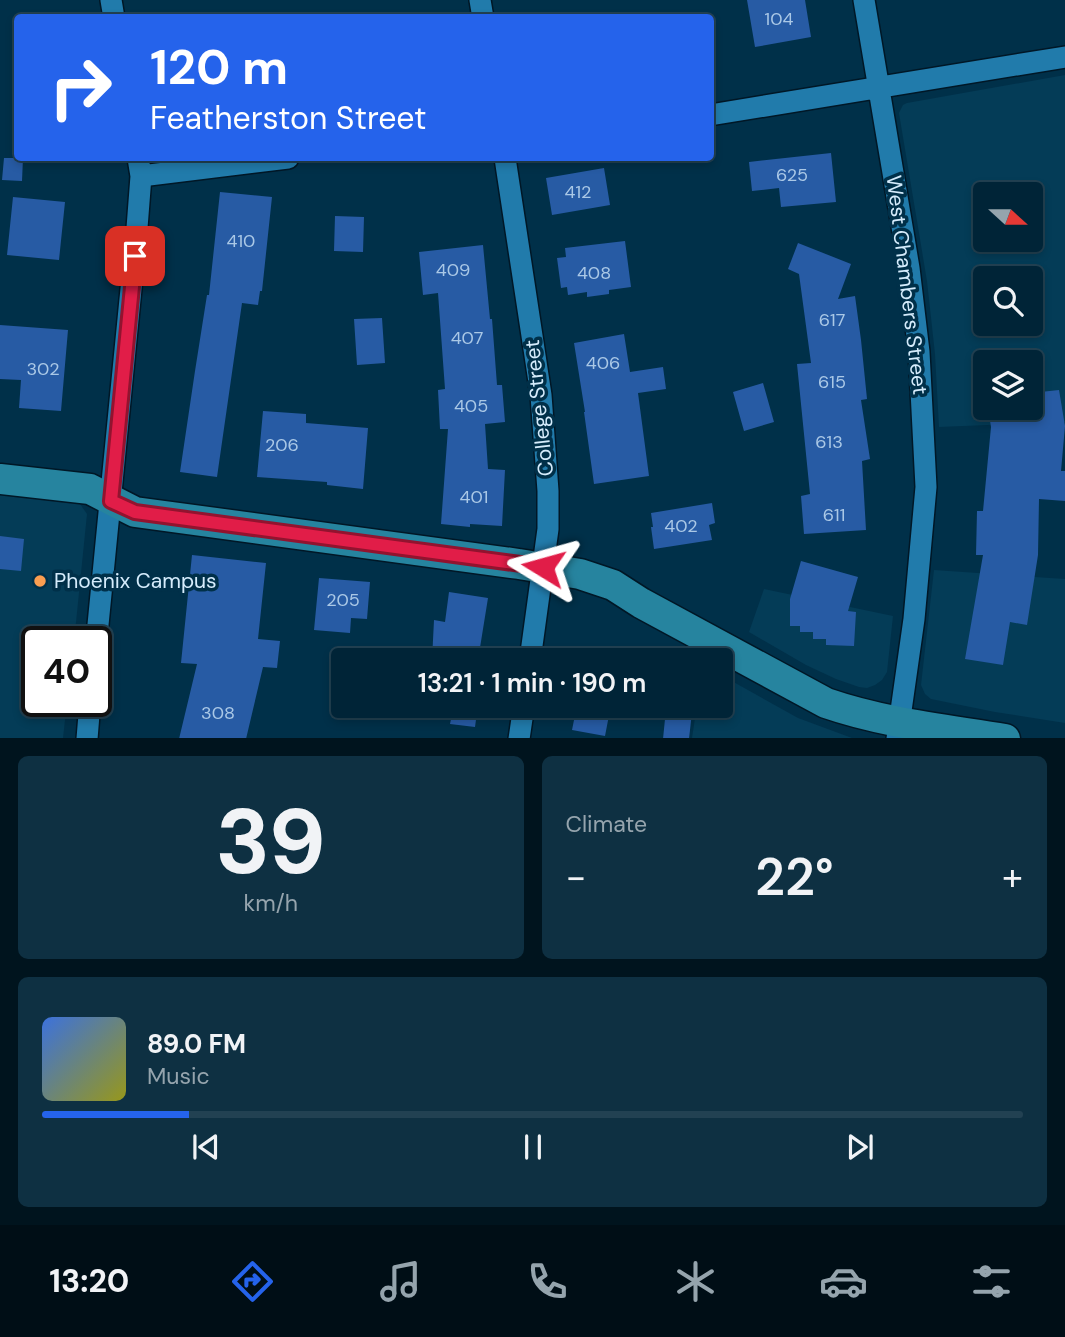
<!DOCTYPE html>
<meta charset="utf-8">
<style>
:root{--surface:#002437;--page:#0e3042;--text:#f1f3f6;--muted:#95a4ad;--line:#224152;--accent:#2563eb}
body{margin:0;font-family:"DM Sans",sans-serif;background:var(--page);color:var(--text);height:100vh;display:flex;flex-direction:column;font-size:26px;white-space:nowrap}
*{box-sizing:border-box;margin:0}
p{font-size:23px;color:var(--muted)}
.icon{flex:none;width:38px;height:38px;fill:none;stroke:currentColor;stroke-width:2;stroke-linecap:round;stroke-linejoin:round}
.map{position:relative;height:738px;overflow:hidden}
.details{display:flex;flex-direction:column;gap:18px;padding:18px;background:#00141e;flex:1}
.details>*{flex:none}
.guide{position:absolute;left:14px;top:14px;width:700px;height:147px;border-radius:7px;box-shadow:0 4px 10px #0003,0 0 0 2px var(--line);background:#2563eb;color:#fff;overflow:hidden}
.needle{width:46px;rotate:111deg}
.controls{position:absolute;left:973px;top:182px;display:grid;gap:14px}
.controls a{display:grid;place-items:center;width:70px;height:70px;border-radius:7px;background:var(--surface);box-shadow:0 4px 10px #0003,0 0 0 2px var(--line);font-size:35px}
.speed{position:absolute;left:21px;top:626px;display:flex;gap:14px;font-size:35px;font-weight:700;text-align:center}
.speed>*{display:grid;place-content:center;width:91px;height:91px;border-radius:50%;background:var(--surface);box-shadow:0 4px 10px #0003,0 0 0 2px var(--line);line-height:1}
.speed .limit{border:4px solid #111;border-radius:10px;background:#fff;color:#111}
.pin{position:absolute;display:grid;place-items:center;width:60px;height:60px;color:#fff;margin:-30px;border-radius:14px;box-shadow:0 4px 10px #0006}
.me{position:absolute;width:77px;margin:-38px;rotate:278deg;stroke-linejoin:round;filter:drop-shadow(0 0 5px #0008)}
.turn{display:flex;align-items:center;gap:24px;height:147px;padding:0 21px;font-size:32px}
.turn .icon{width:91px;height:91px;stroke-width:2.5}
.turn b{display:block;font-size:49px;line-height:60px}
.big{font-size:52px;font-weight:600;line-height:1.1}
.details .tile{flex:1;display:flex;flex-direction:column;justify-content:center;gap:10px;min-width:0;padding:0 24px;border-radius:10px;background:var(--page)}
.details .dial{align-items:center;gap:0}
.dial b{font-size:91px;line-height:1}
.song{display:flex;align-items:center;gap:21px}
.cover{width:84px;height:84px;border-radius:10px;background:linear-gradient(135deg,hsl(220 70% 55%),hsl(60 70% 35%))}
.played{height:7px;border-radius:4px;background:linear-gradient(90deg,var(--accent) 15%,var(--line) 15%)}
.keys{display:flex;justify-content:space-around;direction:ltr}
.heat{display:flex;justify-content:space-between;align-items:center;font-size:38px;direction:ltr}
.details .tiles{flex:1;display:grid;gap:18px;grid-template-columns:1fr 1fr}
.tile:last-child{grid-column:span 2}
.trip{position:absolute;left:331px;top:648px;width:402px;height:70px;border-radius:7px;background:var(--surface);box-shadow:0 4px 10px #0003,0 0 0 2px var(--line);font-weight:600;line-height:70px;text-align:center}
.dock{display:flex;height:112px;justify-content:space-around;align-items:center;background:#000e16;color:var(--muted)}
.dock .icon{width:49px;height:49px}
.dock .selected{color:var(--accent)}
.dock b{font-size:32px;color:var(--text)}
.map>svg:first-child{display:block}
</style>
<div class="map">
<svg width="1065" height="739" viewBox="0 0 1065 739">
<rect width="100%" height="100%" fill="#003049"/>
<path fill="#043c57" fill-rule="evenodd" d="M1065 75V422L939 427 935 354 927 281 899 113 903 105 907 103ZM985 194H1031V240H985ZM985 278H1031V324H985ZM985 362H1031V408H985Z
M0 494 75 502 80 504 87 514 74 642H37V702H67L63 738 0 739Z
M934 570 1065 579V723L995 712 931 699 925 694 921 685Z
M764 589 893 616 887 672 882 680 875 685 867 688 859 687 836 679 806 665 749 632Z
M721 675 798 718 852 738H692L697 705H721Z"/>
<path fill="#275ba4" d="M747 0H805L811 37 755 47Z
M831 153 836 202 781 207 779 188 752 191 749 162Z
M4 158H23L22 181 2 180Z
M604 168 610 205 552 215 546 178Z
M220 192 272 197 262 291H260L258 305 242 303 217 477 180 472 195 371 207 295H209Z
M13 197 65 202 59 260 7 255Z
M335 216 364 217 363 252 334 251Z
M625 241 631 287 609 290V294L587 297V292L568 295 567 287 561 288 557 258 566 257 565 248Z
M798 243 851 264 838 299 855 296 861 340 867 399 861 400 870 459 862 461 866 530 804 534 801 496 810 494 797 364 811 363 799 274 788 269Z
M483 245 490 319H492L497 385H502L505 422 485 424 488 469 505 470 502 526 470 524V527L441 524 448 429H440L438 390 445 389 438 293 423 295 419 252Z
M382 318 385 363 357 365 354 319Z
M0 325 68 330 61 411 19 408 21 380 0 379Z
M624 334 630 372 663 367 666 389 638 393 649 476 594 484 584 412H585L574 343Z
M763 383 774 422 744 431 733 392Z
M1059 390 1065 426 1061 471H1065V501L1039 499 1038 555 1027 625 1010 622 1003 665 965 659 983 555H976L977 511H983L991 427 988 408H1031V393Z
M263 411 306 414V423L368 428 363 489 327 485V482L257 477Z
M712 503 715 523 709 525 712 540 654 549 651 527H653L651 513Z
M0 536 24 539 21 571 0 569Z
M192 555 266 563 258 639 280 641 277 668 263 667 246 739H179L197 664 181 663Z
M801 561 858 577 848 611 856 612 854 646 826 645V639H813V632H800V626H790V599Z
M319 578 370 582 367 619 351 618 350 633 314 630Z
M449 592 488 598 478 660H432L434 620 445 622Z
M454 705H478L475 727 450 724Z
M577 705H611L605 736 572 730Z
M666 709 692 712 689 739H663Z"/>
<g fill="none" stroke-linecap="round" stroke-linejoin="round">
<g stroke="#001726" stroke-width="24">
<path id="street" d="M111 0 114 18
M480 0 483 18
M864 0 909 268 919 352 926 487 914 619 897 739
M710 115 1065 57
M505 158 541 395 548 491V529L530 660
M141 176 288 158
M96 645 137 228 141 176 138 158
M87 739 90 702
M519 739 524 705"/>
</g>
<g stroke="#001726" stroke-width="33">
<path id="secondary" d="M0 479 90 489 135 512 519 564 580 574 613 585 641 603 826 703C884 723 944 729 1005 739"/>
</g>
<use href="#street" stroke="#217bab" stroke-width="21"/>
<use href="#secondary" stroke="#26849f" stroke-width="30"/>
</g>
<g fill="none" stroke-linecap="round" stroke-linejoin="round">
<g stroke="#92132f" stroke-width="18">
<path id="route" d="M135 256 111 501 135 512 543 567"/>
</g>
<use href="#route" stroke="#e11d48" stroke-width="12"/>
</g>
<circle fill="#fb9e51" stroke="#003049" stroke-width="2.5" cx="40" cy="581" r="7"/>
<g text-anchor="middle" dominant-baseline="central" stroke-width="7" stroke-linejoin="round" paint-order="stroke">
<g font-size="18" fill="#aac8e6">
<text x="779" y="19">104</text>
<text x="792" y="175">625</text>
<text x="578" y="192">412</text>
<text x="241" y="241">410</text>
<text x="453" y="270">409</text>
<text x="594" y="273">408</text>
<text x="832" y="320">617</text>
<text x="467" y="338">407</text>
<text x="603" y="363">406</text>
<text x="43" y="369">302</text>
<text x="832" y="382">615</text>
<text x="471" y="406">405</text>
<text x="829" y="442">613</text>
<text x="282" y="445">206</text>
<text x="474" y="497">401</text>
<text x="834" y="515">611</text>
<text x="681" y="526">402</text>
<text x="343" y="600">205</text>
<text x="218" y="713">308</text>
</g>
<g font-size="21" fill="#d5ecfc" stroke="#003049">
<text transform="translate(907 285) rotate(83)">West Chambers Street</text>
<text transform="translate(539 408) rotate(-96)">College Street</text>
</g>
<g font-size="21" fill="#d5ecfc" stroke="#003049" text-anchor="start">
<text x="54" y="581">Phoenix Campus</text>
</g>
</g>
</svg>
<div class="controls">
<a><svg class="needle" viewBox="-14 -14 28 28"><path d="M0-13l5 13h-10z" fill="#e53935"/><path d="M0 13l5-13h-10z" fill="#95a4ad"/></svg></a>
<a><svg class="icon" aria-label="search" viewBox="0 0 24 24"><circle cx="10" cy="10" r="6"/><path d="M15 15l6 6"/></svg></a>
<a><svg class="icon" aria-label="layers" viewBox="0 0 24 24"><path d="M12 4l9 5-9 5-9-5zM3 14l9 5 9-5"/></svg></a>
</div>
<div class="speed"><div class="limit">40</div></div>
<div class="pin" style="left:135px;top:256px;background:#d93025"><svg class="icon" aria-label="arrive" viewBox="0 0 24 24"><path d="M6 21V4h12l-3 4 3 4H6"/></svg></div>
<svg class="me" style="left:543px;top:567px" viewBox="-20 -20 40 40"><path d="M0-17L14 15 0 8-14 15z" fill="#e11d48" stroke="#fff" stroke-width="4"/></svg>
<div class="trip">13:21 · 1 min · 190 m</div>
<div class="guide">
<div class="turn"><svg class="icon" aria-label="right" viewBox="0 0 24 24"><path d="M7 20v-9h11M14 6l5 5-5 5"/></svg><div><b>120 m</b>Featherston Street</div></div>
</div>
</div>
<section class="details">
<div class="tiles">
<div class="tile dial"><b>39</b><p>km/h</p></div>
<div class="tile"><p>Climate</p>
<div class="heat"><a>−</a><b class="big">22°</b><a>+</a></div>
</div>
<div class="tile">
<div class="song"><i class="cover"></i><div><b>89.0 FM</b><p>Music</p></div></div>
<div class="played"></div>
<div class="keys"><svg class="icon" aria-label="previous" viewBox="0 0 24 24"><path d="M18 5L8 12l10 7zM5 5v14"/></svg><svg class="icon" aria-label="pause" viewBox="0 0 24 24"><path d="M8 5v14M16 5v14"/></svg><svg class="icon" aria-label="next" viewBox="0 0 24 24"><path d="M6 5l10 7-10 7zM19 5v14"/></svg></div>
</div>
</div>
</section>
<nav class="dock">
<b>13:20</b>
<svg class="icon selected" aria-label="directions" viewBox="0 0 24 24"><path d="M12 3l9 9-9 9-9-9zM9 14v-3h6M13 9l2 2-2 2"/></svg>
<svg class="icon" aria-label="music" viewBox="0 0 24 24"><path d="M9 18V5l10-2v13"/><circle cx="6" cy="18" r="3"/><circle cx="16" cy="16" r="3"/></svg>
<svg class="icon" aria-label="phone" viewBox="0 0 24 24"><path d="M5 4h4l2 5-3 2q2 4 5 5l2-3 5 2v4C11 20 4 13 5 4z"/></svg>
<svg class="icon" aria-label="climate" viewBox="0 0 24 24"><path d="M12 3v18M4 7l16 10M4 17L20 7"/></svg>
<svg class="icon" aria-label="car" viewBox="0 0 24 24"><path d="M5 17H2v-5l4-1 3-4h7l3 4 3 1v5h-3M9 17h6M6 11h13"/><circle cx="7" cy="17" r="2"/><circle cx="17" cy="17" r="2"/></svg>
<svg class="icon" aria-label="filters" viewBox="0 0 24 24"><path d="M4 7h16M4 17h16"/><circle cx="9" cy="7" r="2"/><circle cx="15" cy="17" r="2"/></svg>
</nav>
